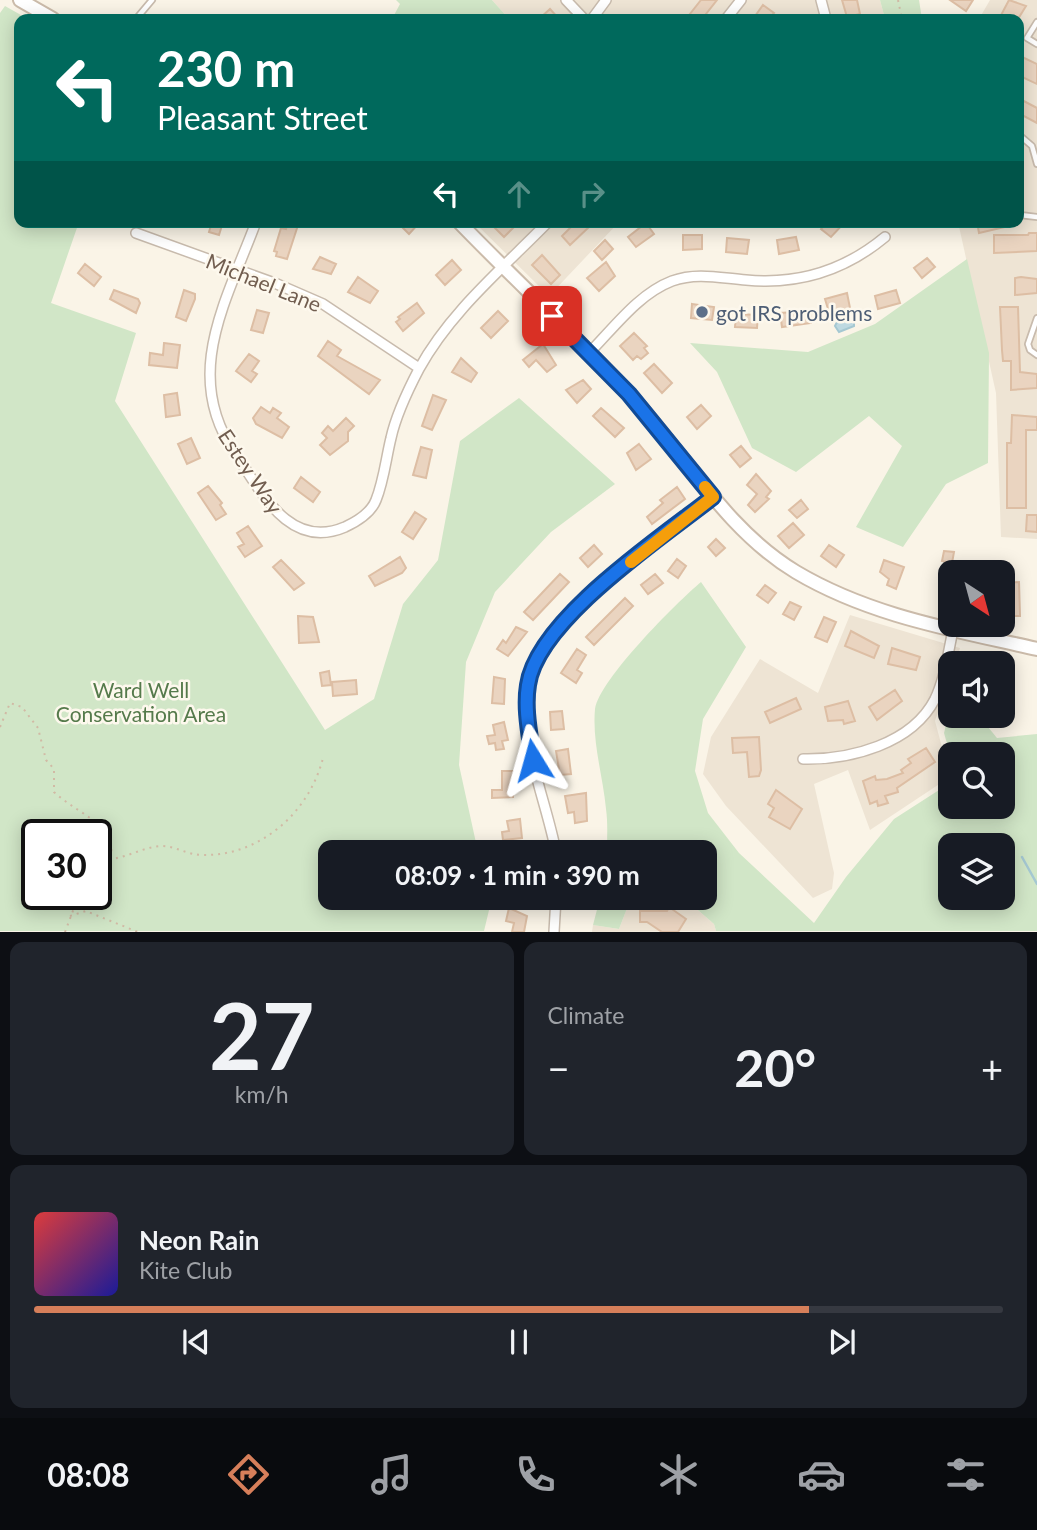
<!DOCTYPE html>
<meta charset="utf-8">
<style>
:root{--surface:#171b24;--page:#20242c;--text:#f1f3f6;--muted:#9ea1a6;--line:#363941;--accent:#d67f5a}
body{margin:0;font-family:Lato,sans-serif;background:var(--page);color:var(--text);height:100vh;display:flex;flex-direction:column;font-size:26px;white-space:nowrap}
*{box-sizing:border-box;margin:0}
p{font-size:23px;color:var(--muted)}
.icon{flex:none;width:38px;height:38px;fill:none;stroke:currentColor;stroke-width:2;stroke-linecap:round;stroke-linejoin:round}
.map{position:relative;height:932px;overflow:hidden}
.drawer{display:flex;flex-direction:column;gap:10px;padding:10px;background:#0d0f14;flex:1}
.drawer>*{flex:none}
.guide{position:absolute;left:14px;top:14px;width:1010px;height:214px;border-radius:14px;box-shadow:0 4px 18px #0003;background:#00695c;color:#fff;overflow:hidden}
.needle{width:46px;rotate:144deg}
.controls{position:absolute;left:938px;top:560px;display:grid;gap:14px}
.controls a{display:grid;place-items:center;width:77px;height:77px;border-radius:14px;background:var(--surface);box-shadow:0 4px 18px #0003;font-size:35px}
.speed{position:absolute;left:21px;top:819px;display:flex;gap:14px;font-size:35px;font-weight:700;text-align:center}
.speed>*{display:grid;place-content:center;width:91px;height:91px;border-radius:50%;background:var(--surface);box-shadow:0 4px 18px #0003;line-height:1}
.speed .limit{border:4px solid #111;border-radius:10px;background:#fff;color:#111}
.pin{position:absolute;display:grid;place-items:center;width:60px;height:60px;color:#fff;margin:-30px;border-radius:14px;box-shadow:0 4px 10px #0006}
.me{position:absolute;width:77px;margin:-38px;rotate:352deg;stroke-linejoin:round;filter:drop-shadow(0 0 5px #0008)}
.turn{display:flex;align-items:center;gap:24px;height:147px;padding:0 28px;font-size:32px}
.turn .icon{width:91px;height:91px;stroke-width:2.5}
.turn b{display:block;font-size:49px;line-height:60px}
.lanes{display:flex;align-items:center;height:66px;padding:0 28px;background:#0003;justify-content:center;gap:35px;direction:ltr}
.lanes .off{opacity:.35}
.big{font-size:52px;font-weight:700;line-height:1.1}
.drawer .tile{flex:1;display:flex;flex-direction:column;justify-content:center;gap:10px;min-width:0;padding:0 24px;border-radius:14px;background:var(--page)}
.drawer .dial{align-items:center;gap:0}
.dial b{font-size:91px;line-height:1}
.song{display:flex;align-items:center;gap:21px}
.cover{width:84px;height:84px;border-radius:10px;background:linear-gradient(135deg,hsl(0 70% 55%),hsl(240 70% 35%))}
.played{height:7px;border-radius:4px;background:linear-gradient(90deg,var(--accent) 80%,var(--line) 80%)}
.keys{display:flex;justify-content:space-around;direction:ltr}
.heat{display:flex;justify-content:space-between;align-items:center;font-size:38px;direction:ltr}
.drawer .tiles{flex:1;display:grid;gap:10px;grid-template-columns:1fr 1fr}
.tile:last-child{grid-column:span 2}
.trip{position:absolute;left:318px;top:840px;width:399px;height:70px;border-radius:14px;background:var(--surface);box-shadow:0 4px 18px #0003;font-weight:700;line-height:70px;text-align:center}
.tabs{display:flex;height:112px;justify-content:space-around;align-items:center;background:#090b0e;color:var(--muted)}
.tabs .icon{width:49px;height:49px}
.tabs .selected{color:var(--accent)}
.tabs b{font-size:32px;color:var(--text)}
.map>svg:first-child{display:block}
</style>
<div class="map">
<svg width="1037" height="932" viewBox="0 0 1037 932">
<rect width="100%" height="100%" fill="#faf4e7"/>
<path fill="#eee4d4" d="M492 0H880L885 19H509Z
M990 0H1037V539L1001 537 996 393 958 222H1018V19H979Z
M474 222H619L549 296Z
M850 615 960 648 955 663H950V676L935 721 950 777 870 830 848 770 814 784 834 873 832 889 813 898 726 806 703 774 711 737 760 659 818 693Z
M631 898H684L714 924 716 931 592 932 593 925 619 929Z"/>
<path fill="#d1e6c7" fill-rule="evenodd" d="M396 0H492L509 19H392L400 4Z
M880 0H919L922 19H885Z
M5 6 28 19H19V222H79L51 303 136 333 115 401 325 730 374 699 403 604 438 560 460 441 519 398 615 484 551 532 495 592 466 662 459 765 478 852H331V898H488L490 906 484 931H0V13ZM37 835H96V894H37Z
M967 259 989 353 988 463 946 484 903 547 856 527 902 446 869 416 796 472 752 448 717 372 690 343 808 352 875 324Z
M701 582 746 647 703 719 695 771 708 813 739 853 814 923 846 877 894 819 950 783V807H1003V754H950L944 733 950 709V716H979L997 738 1037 734V931H716L714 924 684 898H705V852H607C607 838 608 823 606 809 603 776 592 743 595 709 599 680 677 602 701 582ZM1003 845V898H950V845Z
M600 898H631L619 929 593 925Z"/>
<path fill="#bed9e1" stroke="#a5c8d2" stroke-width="2" d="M849 317 854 319V326L839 332 835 326 837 322Z"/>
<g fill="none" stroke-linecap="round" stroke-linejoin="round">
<path stroke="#a5c8d2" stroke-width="2.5" d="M1022 857 1037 884"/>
</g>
<path fill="#ead4c0" stroke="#ddbea4" stroke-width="2" d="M701 0H717L702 19H686Z
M842 0H857L860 14 847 17Z
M950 0H973L966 11Z
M1009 0 1026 6 1018 19H999Z
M763 5 774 13 769 19H753Z
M550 9 559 19H539Z
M1018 55 1037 64V84L1018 75Z
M1018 98 1037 108V123L1018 113Z
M212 222H223L219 235 209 232Z
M288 222H299L287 259 276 256 277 252 274 251 281 228 286 229Z
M397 222H420L409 234Z
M489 222H507L513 228 504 237Z
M576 222H584L589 227 570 245 562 236Z
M827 222H845L831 237 821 229Z
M977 222H1009V226L979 233Z
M646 223 654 234 636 247 628 237Z
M1029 233H1037V251L994 253V235H1028Z
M683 235H702V249L683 250Z
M796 237 799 250 779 254 777 240Z
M727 238 749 240 747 254 726 252Z
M605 240 613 249 602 260 594 251Z
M542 255 560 275 551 284 532 265Z
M320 257 336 264 331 274 313 269Z
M927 258 935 267 922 278 914 268Z
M452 260 461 270 445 285 436 275Z
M606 262 615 276 599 291 587 278Z
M85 264 101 277 94 286 78 273Z
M358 277 378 291 370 303 348 292Z
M1021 277 1037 279V293L1015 295V278Z
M114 290 138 299 140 303 136 313 110 299Z
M184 290 195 294V299L186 321 176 317Z
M896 290 900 303 878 309 875 296Z
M847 293 851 313 831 319 825 299Z
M417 303 424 313 403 331 396 322 400 319 398 317Z
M692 304 714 307 712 320 691 318Z
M1000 307H1018L1020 372 1037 374V388L1011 390V361H1003L1002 350Z
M257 310 269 313 263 333 251 330Z
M498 311 508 321 491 338 481 328Z
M810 311 811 323 782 327 780 313Z
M736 314 758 315 757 328 735 327Z
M634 333 647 346 644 348 648 353 641 359 637 356 633 360 620 346Z
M328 341 341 350 337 356 380 380 369 394 318 356Z
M164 343 180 345 177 368 149 365 150 353 163 355Z
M543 344 556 365 547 372 536 360 529 367 523 360Z
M249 354 259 361 252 371 257 374 251 382 236 371Z
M461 358 477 373 471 382 452 372Z
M654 364 672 383 662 393 644 373Z
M583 380 591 389 577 403 566 390Z
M177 393 180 415 166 417 164 395Z
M433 395 446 400 432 430 422 426Z
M701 405 711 416 697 429 687 417Z
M261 407 270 413 273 408 281 413 277 418 289 427 282 438 256 424 253 418Z
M601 408 624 428 615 437 593 416Z
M1012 415 1037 417V430H1026V508H1007V443H1011Z
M346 418 354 426 348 432V441L330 455 320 445 327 438 322 433 328 426 333 431Z
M191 438 200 458 187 464 178 444Z
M639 444 651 459 636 470 627 453Z
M741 446 751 458 740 467 730 455Z
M421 447 432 450 426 478 413 475Z
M756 474 771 491 766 497 769 499 755 512 748 505 757 494 747 485Z
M301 477 320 492 313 502 294 488Z
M208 486 222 503 220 505 226 514 216 520 198 493Z
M677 487 685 499 652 524 647 517 663 503 660 500Z
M801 500 808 509 797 518 789 510Z
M415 512 426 519 413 539 402 532Z
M1027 515H1037V532L1026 531Z
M793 523 804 535 789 548 778 536Z
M248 526 262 546 245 557 238 547 244 544 237 533Z
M716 539 725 548 716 556 708 547Z
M594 545 602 554 588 567 580 558Z
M829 545 844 555 836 567 821 556Z
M944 551 954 552 952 563 942 561Z
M400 557 406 568 402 573 375 586 369 576Z
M677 559 686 566 678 578 668 571Z
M281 560 304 583 294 590 273 567Z
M884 560 904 567 896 589 887 585 889 579 880 572Z
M560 574 569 582 533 620 524 612Z
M655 574 663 583 648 594 641 585Z
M1019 582 1020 616H1003V598H1009L1008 583Z
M765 585 776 593 768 603 757 595Z
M625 598 633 606 594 645 586 637Z
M790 602 801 607 794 620 783 614Z
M298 616 313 617 319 642 299 643Z
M824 617 836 622 827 642 815 637Z
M516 627 527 632 508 656 497 649 503 640 506 643Z
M851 631 879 646 874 658 845 646Z
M892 648 920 657 916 670 888 664Z
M577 649 586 655 577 670 582 673 576 683 561 673Z
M329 671 331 685 322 686 320 673Z
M494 677 505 679 504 704 492 703Z
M356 680 357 694 333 696 332 682Z
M1003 680H1013V693H1003Z
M895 690 902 701 877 720 869 707Z
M796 698 801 709 770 723 765 712Z
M848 701 855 721 844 724 843 720 828 721 825 707Z
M562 711 564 729 551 730 550 712Z
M504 722 508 740 502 741 504 749 496 750 495 743 489 744 487 736 495 735 493 725Z
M759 737 761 770 759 776 749 777 747 752 733 753 732 738Z
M926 748 935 762 897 788 898 792 885 796 888 803 878 806 877 801 870 804 863 781 875 776 876 780 887 779 903 773 901 770 911 763 908 759Z
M568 749 571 774 560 775 556 751Z
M502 771H514L513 797 492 798V790H502Z
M776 790 802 809 790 829 769 817 774 808 768 804Z
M586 793 587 821 575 823 574 812 568 813 565 796Z
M520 819 522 838 503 840 502 832 509 831 507 821Z
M575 898H586V907H574Z
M669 907 686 919 678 932H662L647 922H640V911H667Z
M509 908 527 916 524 932H512L514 923 506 921Z"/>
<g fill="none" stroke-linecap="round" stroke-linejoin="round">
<g stroke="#c8bbad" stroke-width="8">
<path id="service" d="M136 19 152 0
M1037 22 1027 38 1037 44
M1018 134 1032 146 1037 164
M1018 212 1020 215 1037 217
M1037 318 1028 344 1030 350 1037 355"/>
</g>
<g stroke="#c8bbad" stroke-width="12">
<path id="minor" d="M566 0 584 19
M821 0 826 19
M592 19 606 0
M726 19 741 0
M256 222C227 300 181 375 235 453 261 491 289 551 345 527 358 521 371 513 376 500 384 480 386 458 391 438 396 415 408 390 419 369 450 312 503 268 548 222
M136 233 277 284 323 304 419 368
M588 354C613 329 638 294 672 281 697 272 720 278 746 280 799 285 844 271 885 237
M803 759C850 760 912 744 935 699 945 678 948 653 953 630
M556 852C546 799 518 740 528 684 539 618 662 538 713 497
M554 932 556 898"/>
</g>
<g stroke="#cbbbaa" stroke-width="16">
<path id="secondary" d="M20 0 53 19
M459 222C516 281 576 336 630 395 685 455 726 530 796 572 870 616 954 630 1037 649"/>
</g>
<path stroke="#d1baa5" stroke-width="2" stroke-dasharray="2 5" stroke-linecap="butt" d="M898 0 902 19
M0 727 10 703 22 707 38 728 46 760 54 769V792C84 820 138 830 96 883
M109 859C127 858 143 847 161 846 176 846 187 855 203 855 260 856 309 813 323 758
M70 916 86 911 138 932
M65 932 74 908 86 894"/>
<use href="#service" stroke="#fff" stroke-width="4.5"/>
<use href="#minor" stroke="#fff" stroke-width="9"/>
<use href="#secondary" stroke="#fff" stroke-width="12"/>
</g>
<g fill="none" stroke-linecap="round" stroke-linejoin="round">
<g stroke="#114b97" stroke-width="18">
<path id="route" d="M533 760C530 736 524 709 528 685 537 620 662 537 713 497L629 394 552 316"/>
</g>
<use href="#route" stroke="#1a73e8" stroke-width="12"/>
<path stroke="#f59e0b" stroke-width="12" d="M631 562 713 497 705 487"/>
</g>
<circle fill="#5c6f8a" stroke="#fdf8ed" stroke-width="2.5" cx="702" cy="312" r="7"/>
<g text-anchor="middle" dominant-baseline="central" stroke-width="5" stroke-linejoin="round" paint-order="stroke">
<g font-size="21" fill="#715d4f" stroke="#fdf8ed">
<text transform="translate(264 282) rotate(22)">Michael Lane</text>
<text transform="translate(251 471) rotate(56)">Estey Way</text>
</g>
<g font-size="21" fill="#4e5e75" stroke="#fdf8ed" text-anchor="start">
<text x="716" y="312">got IRS problems</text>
</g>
<g font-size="21" fill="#557a4b" stroke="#fdf8ed">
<text x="141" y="689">Ward Well<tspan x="141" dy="24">Conservation Area</tspan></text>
</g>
</g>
</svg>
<div class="controls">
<a><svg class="needle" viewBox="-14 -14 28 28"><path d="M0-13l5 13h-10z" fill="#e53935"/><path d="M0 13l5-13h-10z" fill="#9ea1a6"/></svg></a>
<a><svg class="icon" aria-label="sound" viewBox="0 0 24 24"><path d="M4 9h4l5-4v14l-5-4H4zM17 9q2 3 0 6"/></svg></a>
<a><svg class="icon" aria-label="search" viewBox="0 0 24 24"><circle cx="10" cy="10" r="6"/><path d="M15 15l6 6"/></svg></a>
<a><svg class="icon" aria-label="layers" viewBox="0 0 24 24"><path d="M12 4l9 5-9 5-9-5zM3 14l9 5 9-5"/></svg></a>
</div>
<div class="speed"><div class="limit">30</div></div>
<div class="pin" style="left:552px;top:316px;background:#d93025"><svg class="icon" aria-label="arrive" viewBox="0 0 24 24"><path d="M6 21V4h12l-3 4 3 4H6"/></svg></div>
<svg class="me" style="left:533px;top:760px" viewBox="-20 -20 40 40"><path d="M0-17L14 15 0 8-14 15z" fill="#1a73e8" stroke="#fff" stroke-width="4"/></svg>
<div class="trip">08:09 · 1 min · 390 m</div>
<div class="guide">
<div class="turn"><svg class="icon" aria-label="left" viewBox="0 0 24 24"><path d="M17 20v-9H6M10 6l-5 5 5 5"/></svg><div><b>230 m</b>Pleasant Street</div></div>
<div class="lanes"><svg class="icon" aria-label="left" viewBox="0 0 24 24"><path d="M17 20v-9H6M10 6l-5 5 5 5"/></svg><svg class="icon off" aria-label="ahead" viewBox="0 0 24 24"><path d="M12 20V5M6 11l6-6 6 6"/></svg><svg class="icon off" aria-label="right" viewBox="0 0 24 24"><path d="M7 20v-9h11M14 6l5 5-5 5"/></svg></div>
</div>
</div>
<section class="drawer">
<div class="tiles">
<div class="tile dial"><b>27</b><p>km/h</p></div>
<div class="tile"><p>Climate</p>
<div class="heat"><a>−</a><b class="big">20°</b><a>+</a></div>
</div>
<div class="tile">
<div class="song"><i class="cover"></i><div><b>Neon Rain</b><p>Kite Club</p></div></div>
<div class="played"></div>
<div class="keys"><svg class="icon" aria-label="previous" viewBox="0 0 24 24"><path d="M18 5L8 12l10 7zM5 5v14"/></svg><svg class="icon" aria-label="pause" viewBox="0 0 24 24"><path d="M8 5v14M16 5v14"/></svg><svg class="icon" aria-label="next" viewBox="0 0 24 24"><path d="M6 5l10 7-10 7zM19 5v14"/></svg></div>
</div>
</div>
</section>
<nav class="tabs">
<b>08:08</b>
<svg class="icon selected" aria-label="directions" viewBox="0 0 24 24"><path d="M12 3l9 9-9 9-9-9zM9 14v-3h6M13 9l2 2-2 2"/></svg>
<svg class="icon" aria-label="music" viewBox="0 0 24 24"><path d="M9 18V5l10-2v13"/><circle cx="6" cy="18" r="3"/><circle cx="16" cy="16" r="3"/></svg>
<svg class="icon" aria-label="phone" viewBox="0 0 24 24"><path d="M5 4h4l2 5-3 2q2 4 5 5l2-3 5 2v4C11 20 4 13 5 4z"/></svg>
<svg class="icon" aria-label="climate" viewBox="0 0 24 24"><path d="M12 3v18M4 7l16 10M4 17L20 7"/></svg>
<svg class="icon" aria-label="car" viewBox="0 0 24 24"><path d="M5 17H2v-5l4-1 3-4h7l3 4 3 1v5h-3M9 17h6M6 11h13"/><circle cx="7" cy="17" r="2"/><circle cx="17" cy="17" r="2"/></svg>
<svg class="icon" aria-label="filters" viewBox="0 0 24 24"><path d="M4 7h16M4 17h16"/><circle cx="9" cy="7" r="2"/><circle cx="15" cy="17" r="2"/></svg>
</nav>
